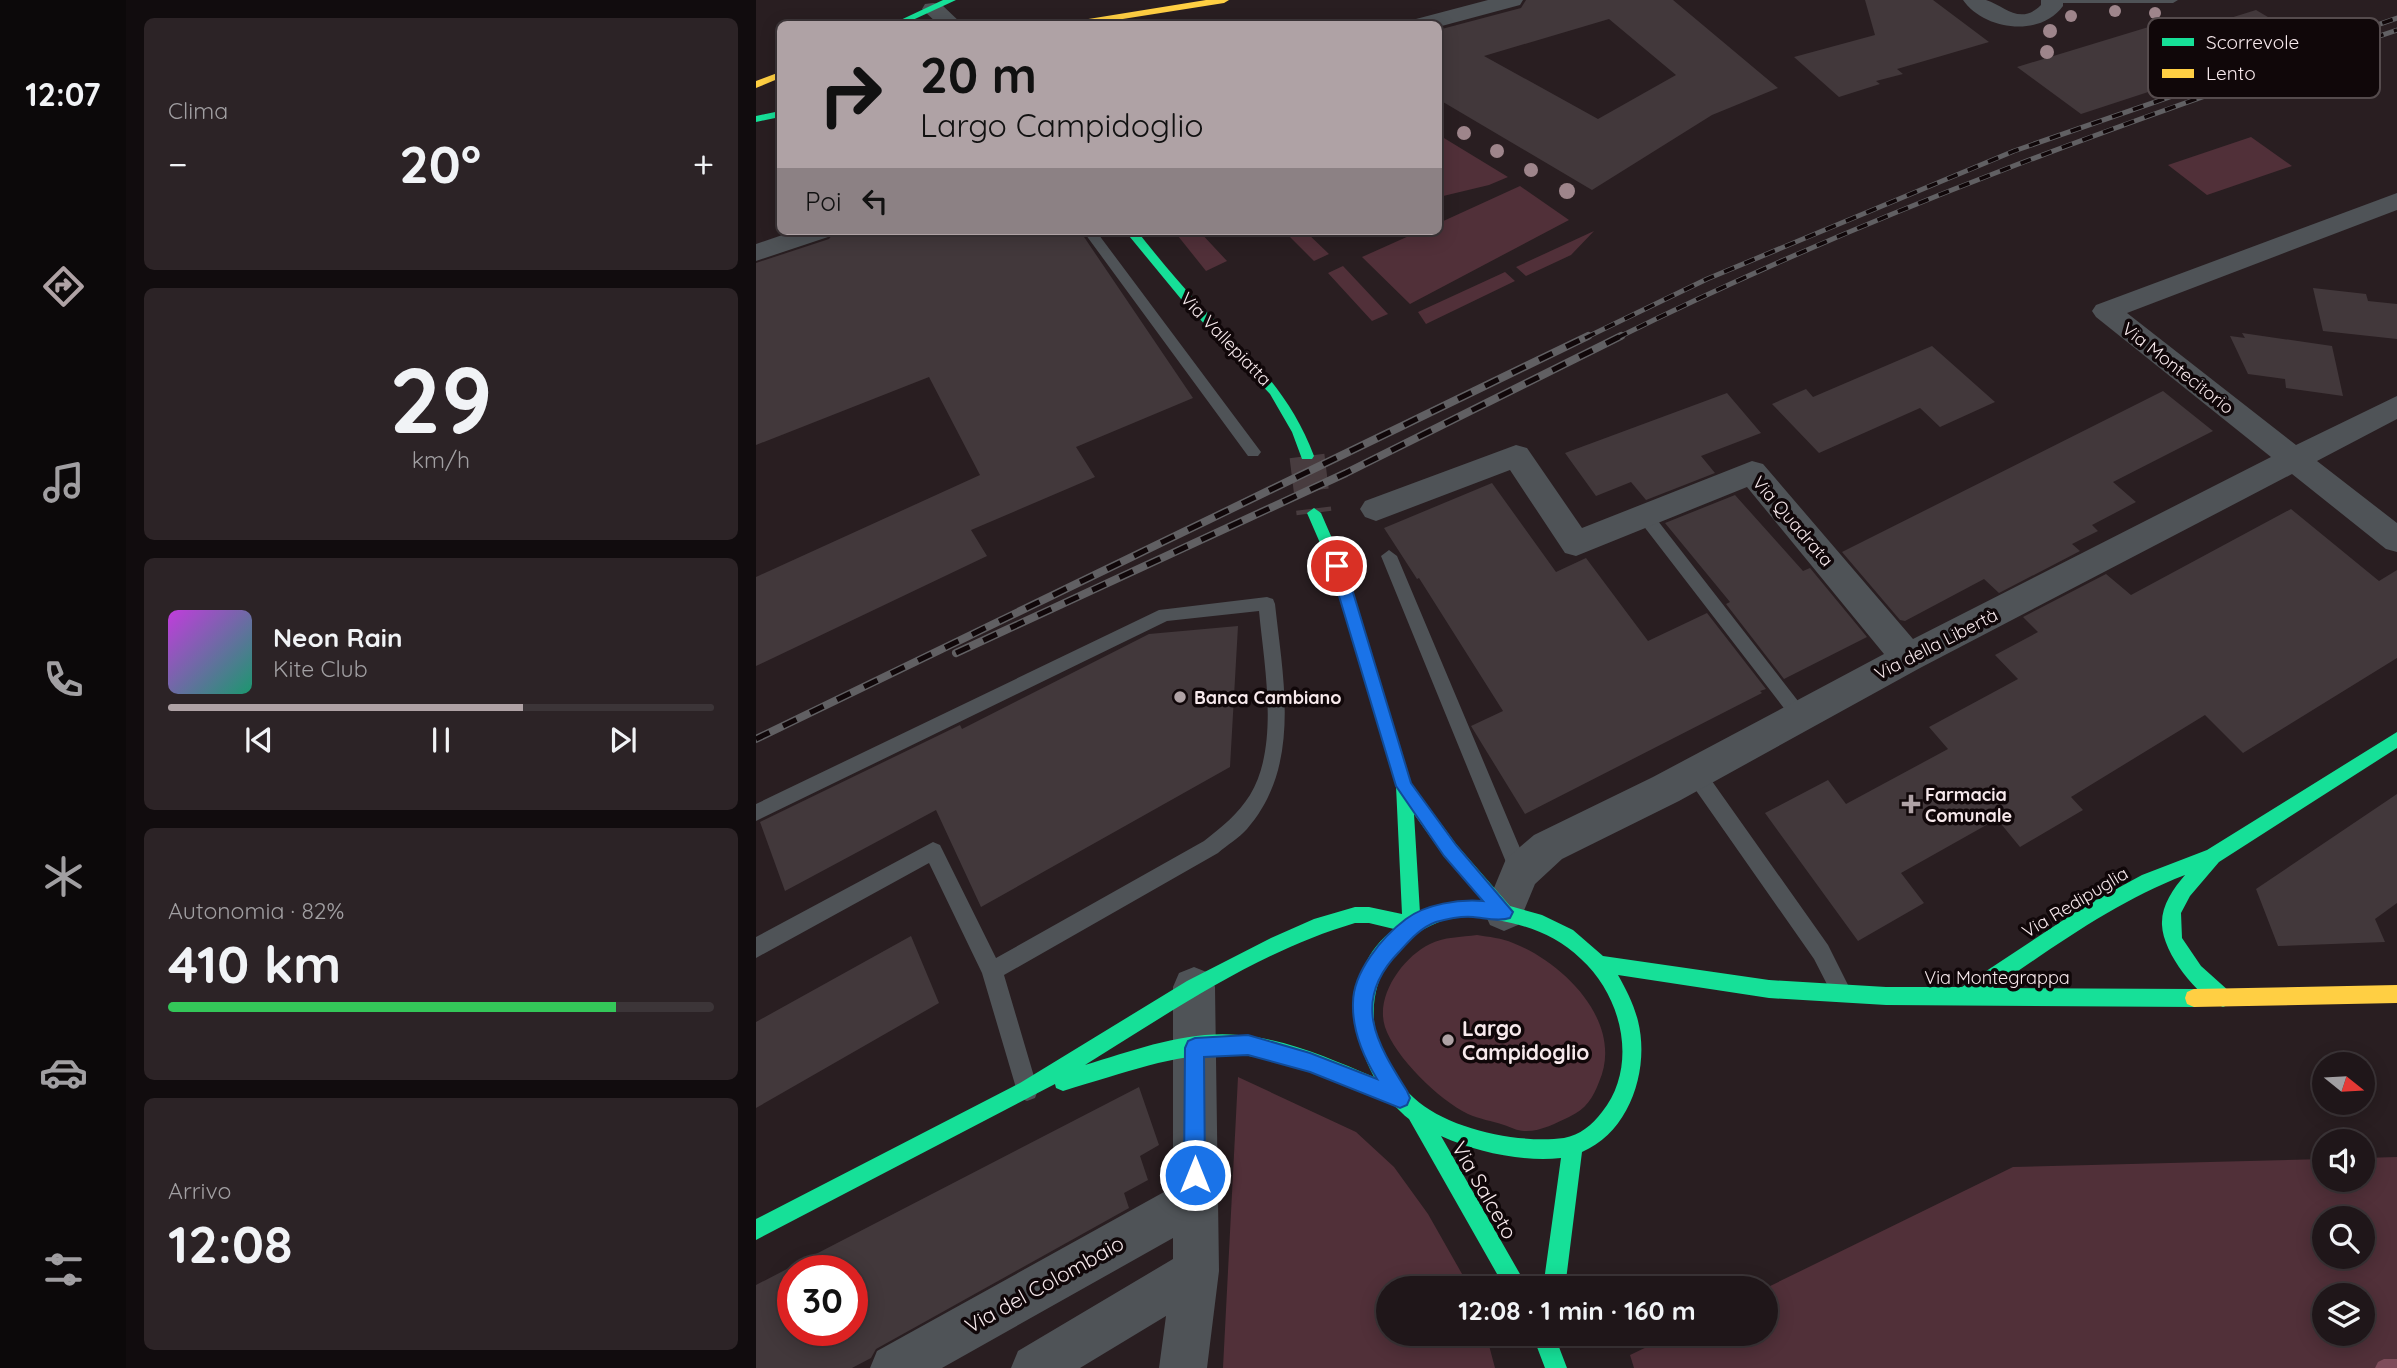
<!DOCTYPE html>
<html lang="it">
<meta charset="utf-8">
<style>
:root{--surface:#1f1619;--page:#2c2326;--text:#f1f3f6;--muted:#a19fa2;--line:#3c3538;--accent:#afa2a5}
body{margin:0;font-family:Quicksand,sans-serif;background:var(--page);color:var(--text);height:100vh;display:flex;flex-direction:column;font-size:26px;white-space:nowrap}
*{box-sizing:border-box;margin:0}
p{font-size:23px;color:var(--muted)}
.icon{flex:none;width:38px;height:38px;fill:none;stroke:currentColor;stroke-width:2;stroke-linecap:round;stroke-linejoin:round}
.map{position:relative;flex:1;overflow:hidden}
.panel{display:flex;flex-direction:column;gap:18px;padding:18px;background:#110c0e;width:630px}
.panel>*{flex:none}
.hud{position:absolute;left:21px;top:21px;width:665px;height:214px;border-radius:10px;box-shadow:0 4px 18px #0003,0 0 0 2px var(--line);background:#afa2a5;color:#111;overflow:hidden}
.needle{width:46px;rotate:108deg}
.fabs{position:absolute;left:1556px;top:1052px;display:grid;gap:14px}
.fabs a{display:grid;place-items:center;width:63px;height:63px;border-radius:50%;background:var(--surface);box-shadow:0 4px 18px #0003,0 0 0 2px var(--line);font-size:35px}
.speed{position:absolute;left:21px;top:1255px;display:flex;gap:14px;font-size:35px;font-weight:700;text-align:center}
.speed>*{display:grid;place-content:center;width:91px;height:91px;border-radius:50%;background:var(--surface);box-shadow:0 4px 18px #0003,0 0 0 2px var(--line);line-height:1}
.speed .limit{border:10px solid #d22;background:#fff;color:#111}
.pin{position:absolute;display:grid;place-items:center;width:60px;height:60px;color:#fff;margin:-30px;border:4px solid #fff;border-radius:50%;box-shadow:0 2px 7px #0007}
.me{position:absolute;width:77px;margin:-38px;rotate:0deg;stroke-linejoin:round;filter:drop-shadow(0 0 5px #0008)}
.turn{display:flex;align-items:center;gap:24px;height:147px;padding:0 28px;font-size:32px}
.turn .icon{width:91px;height:91px;stroke-width:2.5}
.turn b{display:block;font-size:49px;line-height:60px}
.then{display:flex;align-items:center;height:66px;padding:0 28px;background:#0003;gap:14px;font-size:26px}
.big{font-size:52px;font-weight:700;line-height:1.1}
.panel .tile{flex:1;display:flex;flex-direction:column;justify-content:center;gap:10px;min-width:0;padding:0 24px;border-radius:10px;background:var(--page)}
.panel .dial{align-items:center;gap:0}
.dial b{font-size:91px;line-height:1}
.song{display:flex;align-items:center;gap:21px}
.cover{width:84px;height:84px;border-radius:10px;background:linear-gradient(135deg,hsl(290 70% 55%),hsl(160 70% 35%))}
.played{height:7px;border-radius:4px;background:linear-gradient(90deg,var(--accent) 65%,var(--line) 65%)}
.keys{display:flex;justify-content:space-around;direction:ltr}
.heat{display:flex;justify-content:space-between;align-items:center;font-size:38px;direction:ltr}
.charge{height:10px;border-radius:5px;background:linear-gradient(90deg,#34c759 82%,var(--line) 0)}
.trip{position:absolute;left:620px;top:1276px;width:402px;height:70px;border-radius:35px;background:var(--surface);box-shadow:0 4px 18px #0003,0 0 0 2px var(--line);font-weight:700;line-height:70px;text-align:center}
main{display:flex;flex:1;min-height:0}
.menu{display:flex;flex-direction:column;width:126px;justify-content:space-around;align-items:center;background:#0c090a;color:var(--muted)}
.menu .icon{width:49px;height:49px}
.menu .active{color:var(--accent)}
.menu b{font-size:32px;color:var(--text)}
.map>svg:first-child{display:block}
</style>
<main>
<nav class="menu">
<b>12:07</b>
<svg class="icon active" aria-label="directions" viewBox="0 0 24 24"><path d="M12 3l9 9-9 9-9-9zM9 14v-3h6M13 9l2 2-2 2"/></svg>
<svg class="icon" aria-label="music" viewBox="0 0 24 24"><path d="M9 18V5l10-2v13"/><circle cx="6" cy="18" r="3"/><circle cx="16" cy="16" r="3"/></svg>
<svg class="icon" aria-label="phone" viewBox="0 0 24 24"><path d="M5 4h4l2 5-3 2q2 4 5 5l2-3 5 2v4C11 20 4 13 5 4z"/></svg>
<svg class="icon" aria-label="climate" viewBox="0 0 24 24"><path d="M12 3v18M4 7l16 10M4 17L20 7"/></svg>
<svg class="icon" aria-label="car" viewBox="0 0 24 24"><path d="M5 17H2v-5l4-1 3-4h7l3 4 3 1v5h-3M9 17h6M6 11h13"/><circle cx="7" cy="17" r="2"/><circle cx="17" cy="17" r="2"/></svg>
<svg class="icon" aria-label="filters" viewBox="0 0 24 24"><path d="M4 7h16M4 17h16"/><circle cx="9" cy="7" r="2"/><circle cx="15" cy="17" r="2"/></svg>
</nav>
<section class="panel">
<div class="tile"><p>Clima</p>
<div class="heat"><a>−</a><b class="big">20°</b><a>+</a></div>
</div>
<div class="tile dial"><b>29</b><p>km/h</p></div>
<div class="tile">
<div class="song"><i class="cover"></i><div><b>Neon Rain</b><p>Kite Club</p></div></div>
<div class="played"></div>
<div class="keys"><svg class="icon" aria-label="previous" viewBox="0 0 24 24"><path d="M18 5L8 12l10 7zM5 5v14"/></svg><svg class="icon" aria-label="pause" viewBox="0 0 24 24"><path d="M8 5v14M16 5v14"/></svg><svg class="icon" aria-label="next" viewBox="0 0 24 24"><path d="M6 5l10 7-10 7zM19 5v14"/></svg></div>
</div>
<div class="tile"><p>Autonomia · 82%</p><b class="big">410 km</b><div class="charge"></div></div>
<div class="tile"><p>Arrivo</p><b class="big">12:08</b></div>
</section>
<div class="map">
<svg width="1641" height="1368" viewBox="0 0 1641 1368">
<rect width="100%" height="100%" fill="#291e21"/>
<path fill="#513039" fill-rule="evenodd" d="M683 135 752 177 733 185 683 197Z
M1495 137 1536 166 1451 195 1412 165Z
M764 186 813 220 654 304 606 257 664 231H682L683 223Z
M418 231H443L471 261 450 271Z
M528 231H549L573 254 558 261Z
M838 231 815 255 770 276 760 267Z
M587 266 632 314 616 321 572 273Z
M749 272 759 281 670 324 662 312Z
M721 935C733 937 746 938 757 943 808 963 869 1023 843 1082 837 1098 830 1109 813 1117 800 1123 784 1132 768 1131 762 1131 754 1127 748 1125 736 1121 723 1119 712 1114 683 1100 639 1057 629 1027 619 996 647 957 674 944 687 937 706 937 721 935Z
M482 1077 600 1132 638 1167 672 1214 714 1288H632V1334H730L739 1368H467Z
M1641 1157V1368H878L874 1355 918 1334H1010V1288L1257 1167 1568 1159V1180H1606L1607 1158ZM1568 1218H1606V1256H1568ZM1568 1295H1606V1334H1568Z"/>
<g fill="none" stroke-linecap="round" stroke-linejoin="round">
<path fill="#7e4c5a" fill-rule="evenodd" d="M1628 1359H1641V1368H1619L1622 1362Z"/>
</g>
<path fill="#42383b" fill-rule="evenodd" d="M770 0H917L1022 88 956 115 836 190 682 99V30L765 8ZM853 19 920 75 842 119 728 56Z
M1109 0H1177L1233 42 1141 69 1147 74 1120 81 1124 84 1083 97 1038 57 1119 35Z
M1500 10 1551 40 1325 114 1261 67 1409 22 1426 33Z
M79 231H324L437 398 320 447 339 477 215 530 231 556 0 666V577L224 475 173 377 0 445V263L73 239Z
M1557 288 1610 294 1612 301 1641 304V339L1567 331Z
M1486 333 1576 346 1587 396 1530 388 1529 379 1492 374 1474 336 1489 338Z
M1176 346 1239 402 1184 427 1164 408 1063 453 1016 404 1050 389 1057 397Z
M1407 391 1457 431 1357 482 1380 502 1336 525 1342 531 1316 544 1324 551 1243 593 1228 579 1149 621 1144 620 1086 552Z
M971 393 1005 433 945 456 959 473 890 500 875 482 840 496 809 453Z
M736 483 800 572 830 558 892 641 951 613 1010 689 1004 691 1006 693 769 814 715 726 747 711 663 578 661 579 628 528Z
M979 495 1047 571 1054 568 1111 637 1028 679 970 604 974 602 909 523Z
M1535 509 1623 581 1641 570V658L1487 753 1449 715 1315 797 1327 810 1264 847 1241 819 1145 873 1168 903 1102 941 1009 813 1072 780 1090 804 1192 749 1173 727 1262 679 1239 655 1282 632 1267 617 1350 574 1375 595Z
M482 626 474 767 225 907 180 810 29 891 4 822 204 725 206 729 393 634Z
M1641 794V903L1619 919 1629 942 1522 946 1500 889Z
M155 936 183 1003 0 1108V1022Z
M383 1087 403 1145 384 1156 392 1180 368 1193 373 1208 120 1349 115 1358 96 1368H0V1285ZM37 1270H96V1330H37Z"/>
<g fill="none" stroke-linecap="round" stroke-linejoin="round">
<path stroke="#483c3f" stroke-width="35" stroke-dasharray="35 18" stroke-linecap="butt" d="M551 456 558 513"/>
<path fill="#4f5357" fill-rule="evenodd" d="M1291 0H1422L1417 3H1296Z
M327 231H340L502 448 505 452 502 456H492Z
M889 510 895 512 1049 710 1052 715 1049 720 1043 723 1037 720 883 520 881 516 883 512Z
M633 550 641 556 774 872 771 878 764 881 757 878 754 872 625 556Z
M511 597 517 599 519 604C527 679 546 766 491 829 483 838 471 845 462 853L248 975 282 1090 279 1098 271 1101 263 1098 226 973 173 863 0 958V937L177 842 184 845 240 958 448 841C466 827 482 814 494 795 524 746 508 665 503 611L411 621 0 821V804L403 610Z
M939 765 946 767 1072 945 1095 991 1092 998 1085 1001 1078 998 1058 959 932 779 930 773 932 767Z"/>
<path fill="#4f5357" fill-rule="evenodd" d="M732 0H767L764 5 682 27V24H657L660 19Z
M1207 0C1214 0 1224 0 1230 0 1249 6 1264 26 1285 5V0H1307V6C1284 38 1228 30 1207 0Z
M177 3 185 4 206 24H182L166 9 169 4Z
M1641 193V210L1371 313 1540 445 1641 396V419L1561 461 1641 523V552L1630 549 1536 474 1164 668 923 801 806 859 779 884 762 925 748 931 734 925 728 912 750 859 778 835 897 777 1128 654 991 487 820 556 809 553 754 470 620 521 609 517 604 509 609 501 760 445 771 448 826 528 996 461 1007 464 1157 639 1515 457 1340 317 1336 311 1340 305Z
M38 231H76L72 237 0 261V244Z
M438 967 453 973 459 987 463 1271 451 1368H403L410 1316 324 1368H255L262 1351 417 1259V1238L186 1368H114L121 1351 417 1187V987L423 973Z"/>
<path fill="#16e098" fill-rule="evenodd" d="M187 0H200L148 24H136Z
M24 111V117L0 122V116Z
M369 231H381C400 255 420 279 441 302 489 352 533 389 558 456L556 459H546L536 432 514 394 425 299Z
M558 508 565 513 588 566 655 783 700 844 754 906 786 915 817 930 847 956 1013 980 1130 987H1206L1327 907 1386 875 1451 850 1641 732V748L1463 862 1434 896 1425 913 1426 938 1445 966 1474 992 1476 998 1474 1004 1467 1007C1441 997 1407 953 1406 925 1405 906 1417 889 1429 875 1359 902 1299 946 1237 988L1438 989 1445 992 1447 998 1445 1004 1438 1007 1130 1005 1013 998 862 975C870 989 878 1005 882 1021 894 1069 874 1132 826 1152L809 1288H787L805 1158C765 1162 721 1152 685 1136L772 1288H749L653 1119C647 1115 643 1109 637 1105 623 1095 589 1084 573 1078 465 1034 412 1060 307 1091L300 1088 299 1084 0 1240V1219L264 1083 431 981 515 938 558 919 599 907H613L646 914 640 786 574 566 551 513ZM658 814 688 856 727 901C705 899 684 903 664 913ZM714 916C756 921 794 929 825 959 866 996 883 1066 846 1112 836 1125 824 1135 808 1138 763 1144 691 1129 658 1098 598 1044 604 953 683 922 692 918 704 918 714 916ZM599 923H613L638 929C590 965 592 1029 618 1077 575 1059 531 1039 483 1035 431 1030 379 1050 329 1065 415 1012 501 952 599 923Z
M776 1334H798L811 1368H789Z"/>
<path fill="#ffcf43" fill-rule="evenodd" d="M450 0H473L468 3 335 24H315L320 21Z
M24 72V78L0 88V81Z
M1641 985V1003L1438 1007 1431 1004 1429 998 1431 992 1438 989Z"/>
<g stroke="#616063" stroke-width="5">
<path id="rail-far1" d="M829 338 951 279 1258 151 1641 18
M861 338C1112 213 1376 119 1641 30"/>
</g>
<g stroke="#616063" stroke-width="8">
<path id="rail" d="M200 653 590 473 865 336
M0 739 832 336"/>
</g>
<use href="#rail-far1" stroke="#100709" stroke-width="3.5" stroke-dasharray="11" stroke-linecap="butt"/>
<use href="#rail" stroke="#100709" stroke-width="5" stroke-dasharray="15" stroke-linecap="butt"/>
</g>
<g fill="#9e858b">
<circle cx="1359" cy="11" r="6"/>
<circle cx="1399" cy="13" r="6"/>
<circle cx="1315" cy="16" r="6"/>
<circle cx="1294" cy="31" r="7"/>
<circle cx="1291" cy="52" r="7"/>
<circle cx="708" cy="133" r="7"/>
<circle cx="741" cy="151" r="7"/>
<circle cx="775" cy="170" r="7"/>
<circle cx="811" cy="191" r="8"/>
</g>
<path fill="#1a73e8" stroke="#114b97" stroke-width="2" d="M581 561 589 566 655 783 700 845 757 912 754 918C743 922 729 918 717 917 706 916 691 919 680 922 664 928 654 940 643 952 595 1001 620 1042 651 1091L654 1098 651 1105 644 1108 554 1072 492 1055 448 1057 449 1175 446 1182 439 1185 431 1182 428 1175 429 1048 432 1041 439 1038 492 1035 554 1053 621 1079C607 1056 596 1031 597 1003 597 972 626 937 650 919 670 904 703 899 727 901L688 856 640 786 574 566Z"/>
<g fill="#afa2a5" stroke="#100709" stroke-width="2.5">
<circle cx="424" cy="697" r="7"/>
<path d="M1151.5 793.5h7v7h7v7h-7v7h-7v-7h-7v-7h7z"/>
<circle cx="692" cy="1040" r="7"/>
</g>
<g text-anchor="middle" dominant-baseline="central" stroke-width="7" stroke-linejoin="round" paint-order="stroke">
<g font-size="18" fill="#f7e9ec" stroke="#100709">
<text transform="translate(470 339) rotate(46)">Via Vallepiatta</text>
<text transform="translate(1422 368) rotate(38)">Via Montecitorio</text>
<text transform="translate(1037 521) rotate(49)">Via Quadrata</text>
<text transform="translate(1180 644) rotate(-27)">Via della Libertà</text>
<text transform="translate(1319 902) rotate(-31)">Via Redipuglia</text>
<text x="1241" y="977">Via Montegrappa</text>
</g>
<g font-size="18" font-weight="bold" fill="#f7e9ec" stroke="#100709" text-anchor="start">
<text x="438" y="697">Banca Cambiano</text>
<text x="1169" y="794">Farmacia<tspan x="1169" dy="21">Comunale</tspan></text>
</g>
<g font-size="21" font-weight="bold" fill="#f7e9ec" stroke="#100709" text-anchor="start">
<text x="706" y="1028">Largo<tspan x="706" dy="24">Campidoglio</tspan></text>
</g>
<g font-size="21" fill="#f7e9ec" stroke="#100709">
<text transform="translate(729 1190) rotate(60)">Via Salceto</text>
<text transform="translate(288 1284) rotate(-29)">Via del Colombaio</text>
</g>
</g>
<rect x="1392" y="18" width="232" height="80" rx="10" fill="#100709" stroke="#554b4d" stroke-width="2"/>
<rect x="1406" y="38" width="32" height="8" fill="#16e098"/>
<rect x="1406" y="69" width="32" height="9" fill="#ffcf43"/>
<g font-size="19" fill="#f7e9ec">
<text x="1450" y="49">Scorrevole</text>
<text x="1450" y="80">Lento</text>
</g>
</svg>
<div class="fabs">
<a><svg class="needle" viewBox="-14 -14 28 28"><path d="M0-13l5 13h-10z" fill="#e53935"/><path d="M0 13l5-13h-10z" fill="#a19fa2"/></svg></a>
<a><svg class="icon" aria-label="sound" viewBox="0 0 24 24"><path d="M4 9h4l5-4v14l-5-4H4zM17 9q2 3 0 6"/></svg></a>
<a><svg class="icon" aria-label="search" viewBox="0 0 24 24"><circle cx="10" cy="10" r="6"/><path d="M15 15l6 6"/></svg></a>
<a><svg class="icon" aria-label="layers" viewBox="0 0 24 24"><path d="M12 4l9 5-9 5-9-5zM3 14l9 5 9-5"/></svg></a>
</div>
<div class="speed"><div class="limit">30</div></div>
<div class="pin" style="left:581px;top:566px;background:#d93025"><svg class="icon" aria-label="arrive" viewBox="0 0 24 24"><path d="M6 21V4h12l-3 4 3 4H6"/></svg></div>
<svg class="me" style="left:439px;top:1175px" viewBox="-20 -20 40 40"><circle r="17" fill="#1a73e8" stroke="#fff" stroke-width="3"/><path d="M0-11L8 9 0 5-8 9z" fill="#fff"/></svg>
<div class="trip">12:08 · 1 min · 160 m</div>
<div class="hud">
<div class="turn"><svg class="icon" aria-label="right" viewBox="0 0 24 24"><path d="M7 20v-9h11M14 6l5 5-5 5"/></svg><div><b>20 m</b>Largo Campidoglio</div></div>
<div class="then">Poi<svg class="icon" aria-label="left" viewBox="0 0 24 24"><path d="M17 20v-9H6M10 6l-5 5 5 5"/></svg></div>
</div>
</div>
</main>
